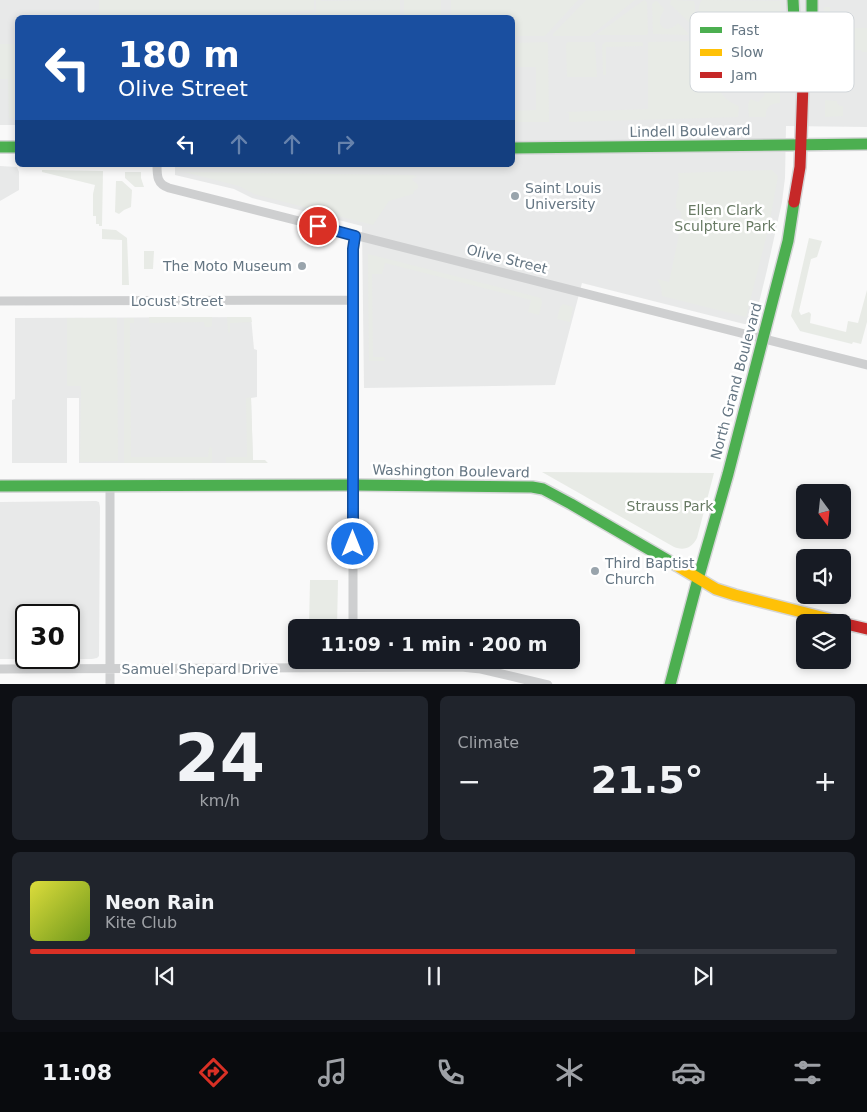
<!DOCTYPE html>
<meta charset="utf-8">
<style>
:root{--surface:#171b24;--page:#20242c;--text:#f1f3f6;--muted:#9ea1a6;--line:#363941;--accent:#d93025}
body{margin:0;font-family:"DejaVu Sans",sans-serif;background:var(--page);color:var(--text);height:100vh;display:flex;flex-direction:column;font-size:19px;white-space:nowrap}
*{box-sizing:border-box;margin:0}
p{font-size:16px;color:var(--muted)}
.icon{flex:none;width:28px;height:28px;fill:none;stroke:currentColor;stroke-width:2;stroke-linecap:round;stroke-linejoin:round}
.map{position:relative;height:684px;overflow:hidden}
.side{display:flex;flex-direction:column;gap:12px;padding:12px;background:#0d0f14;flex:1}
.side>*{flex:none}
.banner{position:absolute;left:15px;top:15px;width:500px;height:152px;border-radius:8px;box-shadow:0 2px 8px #0003;background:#1a4fa0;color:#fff;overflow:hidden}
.needle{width:32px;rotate:165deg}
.tools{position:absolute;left:796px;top:484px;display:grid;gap:10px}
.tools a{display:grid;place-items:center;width:55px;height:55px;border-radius:8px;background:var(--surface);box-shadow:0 2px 8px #0003;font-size:25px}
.speed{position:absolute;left:15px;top:604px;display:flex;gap:10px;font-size:25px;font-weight:700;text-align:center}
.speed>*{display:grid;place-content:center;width:65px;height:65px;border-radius:50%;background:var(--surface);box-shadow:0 2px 8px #0003;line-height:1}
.speed .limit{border:2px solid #111;border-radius:8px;background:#fff;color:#111}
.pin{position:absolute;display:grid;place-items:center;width:42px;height:42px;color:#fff;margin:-21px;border:2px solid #fff;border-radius:50%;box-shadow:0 1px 5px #0007}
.me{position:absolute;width:55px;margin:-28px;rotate:0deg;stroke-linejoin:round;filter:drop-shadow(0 0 4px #0008)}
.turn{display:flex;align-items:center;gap:18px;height:105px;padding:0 20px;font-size:22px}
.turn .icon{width:65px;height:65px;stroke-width:2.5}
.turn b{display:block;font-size:35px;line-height:42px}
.lanes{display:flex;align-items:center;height:48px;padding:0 20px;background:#0003;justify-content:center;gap:25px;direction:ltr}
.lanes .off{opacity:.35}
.big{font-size:38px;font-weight:800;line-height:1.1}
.side .widget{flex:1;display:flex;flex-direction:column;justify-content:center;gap:8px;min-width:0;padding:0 18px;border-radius:8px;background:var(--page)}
.side .dial{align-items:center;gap:0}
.dial b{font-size:65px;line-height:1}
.song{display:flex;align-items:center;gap:15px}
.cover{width:60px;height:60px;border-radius:8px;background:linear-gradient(135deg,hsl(60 70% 55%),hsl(80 70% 35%))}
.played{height:5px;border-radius:2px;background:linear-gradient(90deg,var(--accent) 75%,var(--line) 75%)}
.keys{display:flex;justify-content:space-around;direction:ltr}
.heat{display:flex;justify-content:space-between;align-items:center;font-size:28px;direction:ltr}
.side .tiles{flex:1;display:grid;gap:12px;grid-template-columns:1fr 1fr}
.widget:last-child{grid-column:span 2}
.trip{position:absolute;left:288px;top:619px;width:292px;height:50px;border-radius:8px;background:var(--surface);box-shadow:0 2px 8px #0003;font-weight:800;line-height:50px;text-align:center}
.menu{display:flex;height:80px;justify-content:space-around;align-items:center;background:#090b0e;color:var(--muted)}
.menu .icon{width:35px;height:35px}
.menu .selected{color:var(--accent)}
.menu b{font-size:22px;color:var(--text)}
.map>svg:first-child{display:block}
</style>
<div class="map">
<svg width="867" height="685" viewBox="0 0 867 685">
<rect width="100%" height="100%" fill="#f9f9f9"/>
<path fill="#e8e9e9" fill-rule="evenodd" d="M0 0H867V127L786 126 785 178 782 202 767 270 755 319 752 323 748 324H744L582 283 555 385 364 388 362 226 252 198 234 189 175 175V165H512V18H18L17 125H0Z
M0 166 17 167 19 172V190L0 201Z
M251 317 254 349 257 350V397L251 398 253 463H79V398H67V463H12V400L15 399V318Z
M96 501 99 502 100 507 99 656 97 658 92 659H0V502ZM26 615H69V658H26Z"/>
<path fill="#e8ebe6" d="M99 0H314V10C298 11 284 13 269 13L268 16C285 16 300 14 316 13V0H321V1L400 0V17L307 18 303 15 298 18 99 17Z
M404 0H441V17H404Z
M451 0H578L545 36H513L512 18 451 17Z
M586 0H635L590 36H553V34Z
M644 0 646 1 647 3 648 33 647 35H596Z
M671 0 694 1 695 5V24L694 26H693L670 4Z
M702 0 781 1 779 76H769C758 52 749 54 725 58L699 33C699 23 696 8 702 0Z
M655 1H657L664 9C663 13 660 16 660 20 659 27 666 31 671 28 674 27 676 25 678 23L689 34 687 35 653 34 652 4Z
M824 7H830V12L833 13V22H851V28H867V52H862L861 50H826Z
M698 41 720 63C716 84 716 97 739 106L738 117 569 122V113L565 112 648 109V43L649 42Z
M547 42 548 44 549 122H513V111L536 110V67H513V43Z
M568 42H595L597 77H567L566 44Z
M605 42H641L643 43V46L606 47V75H603L602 45Z
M0 44H17V118H9L8 79H0Z
M768 85 780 86V103C771 103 765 107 766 117H749L748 105 750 99 758 102 765 95 761 88Z
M825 100 837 101V103L840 106H843V116L825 117Z
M42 170 103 171 102 226H99V224H96V216H93V194L95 185 42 172Z
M772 170 778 176 768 230 746 317 662 296 661 287 657 279 669 282 682 221 681 212 676 208V203L677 193 679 187 678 173Z
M125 172H141V178L144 187H135L125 178Z
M184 172 414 175 417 177 413 178 412 179C414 183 419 183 418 188L414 191 413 194 389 201 373 225 254 194 239 186Z
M116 181H122L132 190 131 207 124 210 119 214 115 212Z
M102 229 116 230 127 238 129 285H122V240L102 239Z
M809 238 822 241 817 257 811 259 799 311 801 315 809 312 811 314 810 323 846 332 848 321 858 323 867 290V322L861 344 853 342 852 344 800 331 791 316Z
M144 251H154L153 269H144Z
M368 254 541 298 542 303 539 315 528 312 531 300 385 263 382 274H372L373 357H384L385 361H369Z
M563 304 573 307 570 322 557 319 560 307Z
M149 317H212V325L211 327H205L204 322 149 323Z
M227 317H251L252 322 230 323V332L229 333 228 332Z
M67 318H117L118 461 80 462 81 386H67Z
M124 318H134V323H130L131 457H208L209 448 210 447 212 448V463H124Z
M251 397 253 460H265L268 463H226V457H247L246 398Z
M542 472 714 473 697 538C692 548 684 551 674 547Z
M310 580H338L337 627H309Z"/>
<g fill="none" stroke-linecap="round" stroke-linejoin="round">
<g stroke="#d5d6d7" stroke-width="14">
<path id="fast" d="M793 0 795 39 801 71
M803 84 812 27V0
M0 147H18
M512 148 867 144
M0 486 353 485 532 487 543 489 571 504 676 565
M670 685 698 579 728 474 788 241 794 202"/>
</g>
<g stroke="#d5d6d7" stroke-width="14">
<path id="slow" d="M676 565 716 589 735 595 841 622"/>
</g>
<g stroke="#d5d6d7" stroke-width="14">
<path id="jam" d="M794 202 800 167 803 84
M842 623 867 629"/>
</g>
<path stroke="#cecfd0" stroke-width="9" d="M157 165C157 176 157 184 169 188L867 365
M0 301 354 300
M353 628V249L355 235
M0 669 461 667 481 669 548 685
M110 685V486"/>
<use href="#fast" stroke="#4caf50" stroke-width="11"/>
<use href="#slow" stroke="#ffc107" stroke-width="11"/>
<use href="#jam" stroke="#c62828" stroke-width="11"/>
</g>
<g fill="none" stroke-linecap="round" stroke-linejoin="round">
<g stroke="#114b97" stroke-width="12">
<path id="route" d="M318 226 355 236 353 249V544"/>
</g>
<use href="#route" stroke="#1a73e8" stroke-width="9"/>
</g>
<g fill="#99a4ac" stroke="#fff" stroke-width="2">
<circle cx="515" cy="196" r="5"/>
<circle cx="302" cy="266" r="5"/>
<circle cx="595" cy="571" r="5"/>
</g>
<g text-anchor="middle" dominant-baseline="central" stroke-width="5" stroke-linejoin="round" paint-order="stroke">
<g font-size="14" fill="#657683" stroke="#fff">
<text transform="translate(690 131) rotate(-1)">Lindell Boulevard</text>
<text transform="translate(507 259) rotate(14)">Olive Street</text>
<text x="177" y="301">Locust Street</text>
<text transform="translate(736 381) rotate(-75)">North Grand Boulevard</text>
<text transform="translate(451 471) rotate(1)">Washington Boulevard</text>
<text x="200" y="669">Samuel Shepard Drive</text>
</g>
<g font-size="14" fill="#657683" stroke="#fff" text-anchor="start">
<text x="525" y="188">Saint Louis<tspan x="525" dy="16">University</tspan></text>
<text x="292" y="266" text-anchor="end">The Moto Museum</text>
<text x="605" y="563">Third Baptist<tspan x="605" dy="16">Church</tspan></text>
</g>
<g font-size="14" fill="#687a64" stroke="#fff">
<text x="725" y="210">Ellen Clark<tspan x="725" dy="16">Sculpture Park</tspan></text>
<text x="670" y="506">Strauss Park</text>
</g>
</g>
<rect x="690" y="12" width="164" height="80" rx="8" fill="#fff" stroke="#d1d6da" stroke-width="1"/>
<rect x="700" y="27" width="22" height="6" fill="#4caf50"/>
<rect x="700" y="49" width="22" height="7" fill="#ffc107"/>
<rect x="700" y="72" width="22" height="6" fill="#c62828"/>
<g font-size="14" fill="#657683">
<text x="731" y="35">Fast</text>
<text x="731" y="57">Slow</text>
<text x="731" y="80">Jam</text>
</g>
</svg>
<div class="tools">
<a><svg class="needle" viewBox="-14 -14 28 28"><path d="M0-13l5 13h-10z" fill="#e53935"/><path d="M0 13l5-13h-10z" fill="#9ea1a6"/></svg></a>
<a><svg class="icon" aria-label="sound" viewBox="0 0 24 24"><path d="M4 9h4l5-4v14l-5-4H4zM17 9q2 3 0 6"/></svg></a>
<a><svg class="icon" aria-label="layers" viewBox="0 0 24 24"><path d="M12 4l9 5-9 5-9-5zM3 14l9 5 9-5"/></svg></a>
</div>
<div class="speed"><div class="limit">30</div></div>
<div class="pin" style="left:318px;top:226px;background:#d93025"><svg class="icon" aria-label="arrive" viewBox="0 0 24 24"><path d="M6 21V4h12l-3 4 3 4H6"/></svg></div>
<svg class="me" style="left:353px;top:544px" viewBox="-20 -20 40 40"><circle r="17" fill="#1a73e8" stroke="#fff" stroke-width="3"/><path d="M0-11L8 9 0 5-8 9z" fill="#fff"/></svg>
<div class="trip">11:09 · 1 min · 200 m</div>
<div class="banner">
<div class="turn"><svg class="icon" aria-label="left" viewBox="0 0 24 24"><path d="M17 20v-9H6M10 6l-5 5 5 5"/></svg><div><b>180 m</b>Olive Street</div></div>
<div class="lanes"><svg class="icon" aria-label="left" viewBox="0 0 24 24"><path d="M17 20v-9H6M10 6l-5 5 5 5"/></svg><svg class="icon off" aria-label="ahead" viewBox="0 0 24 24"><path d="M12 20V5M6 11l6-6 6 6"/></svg><svg class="icon off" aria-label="ahead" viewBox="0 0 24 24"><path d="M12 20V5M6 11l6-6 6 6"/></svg><svg class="icon off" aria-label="right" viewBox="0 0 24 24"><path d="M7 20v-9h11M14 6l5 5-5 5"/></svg></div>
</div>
</div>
<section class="side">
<div class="tiles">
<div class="widget dial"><b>24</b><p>km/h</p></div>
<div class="widget"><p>Climate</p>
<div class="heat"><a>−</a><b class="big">21.5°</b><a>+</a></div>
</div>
<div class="widget">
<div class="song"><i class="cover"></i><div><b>Neon Rain</b><p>Kite Club</p></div></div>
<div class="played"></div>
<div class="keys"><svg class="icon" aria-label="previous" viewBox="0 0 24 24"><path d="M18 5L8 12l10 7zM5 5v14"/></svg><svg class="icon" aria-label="pause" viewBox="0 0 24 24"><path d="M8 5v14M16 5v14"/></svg><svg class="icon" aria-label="next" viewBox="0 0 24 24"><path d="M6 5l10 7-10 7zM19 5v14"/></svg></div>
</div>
</div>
</section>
<nav class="menu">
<b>11:08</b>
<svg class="icon selected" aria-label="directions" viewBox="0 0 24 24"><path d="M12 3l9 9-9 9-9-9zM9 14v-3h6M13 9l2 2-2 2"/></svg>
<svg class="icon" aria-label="music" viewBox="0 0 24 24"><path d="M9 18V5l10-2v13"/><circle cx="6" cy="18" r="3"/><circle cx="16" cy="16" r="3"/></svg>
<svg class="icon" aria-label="phone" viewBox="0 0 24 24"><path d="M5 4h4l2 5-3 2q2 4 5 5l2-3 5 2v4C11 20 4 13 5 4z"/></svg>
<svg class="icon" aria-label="climate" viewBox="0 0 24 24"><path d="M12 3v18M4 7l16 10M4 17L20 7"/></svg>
<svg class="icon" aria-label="car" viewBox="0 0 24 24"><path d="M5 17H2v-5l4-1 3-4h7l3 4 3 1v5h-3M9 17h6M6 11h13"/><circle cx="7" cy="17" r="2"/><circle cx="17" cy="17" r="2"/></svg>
<svg class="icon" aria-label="filters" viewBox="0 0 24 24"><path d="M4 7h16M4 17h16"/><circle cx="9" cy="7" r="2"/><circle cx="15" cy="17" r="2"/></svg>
</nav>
